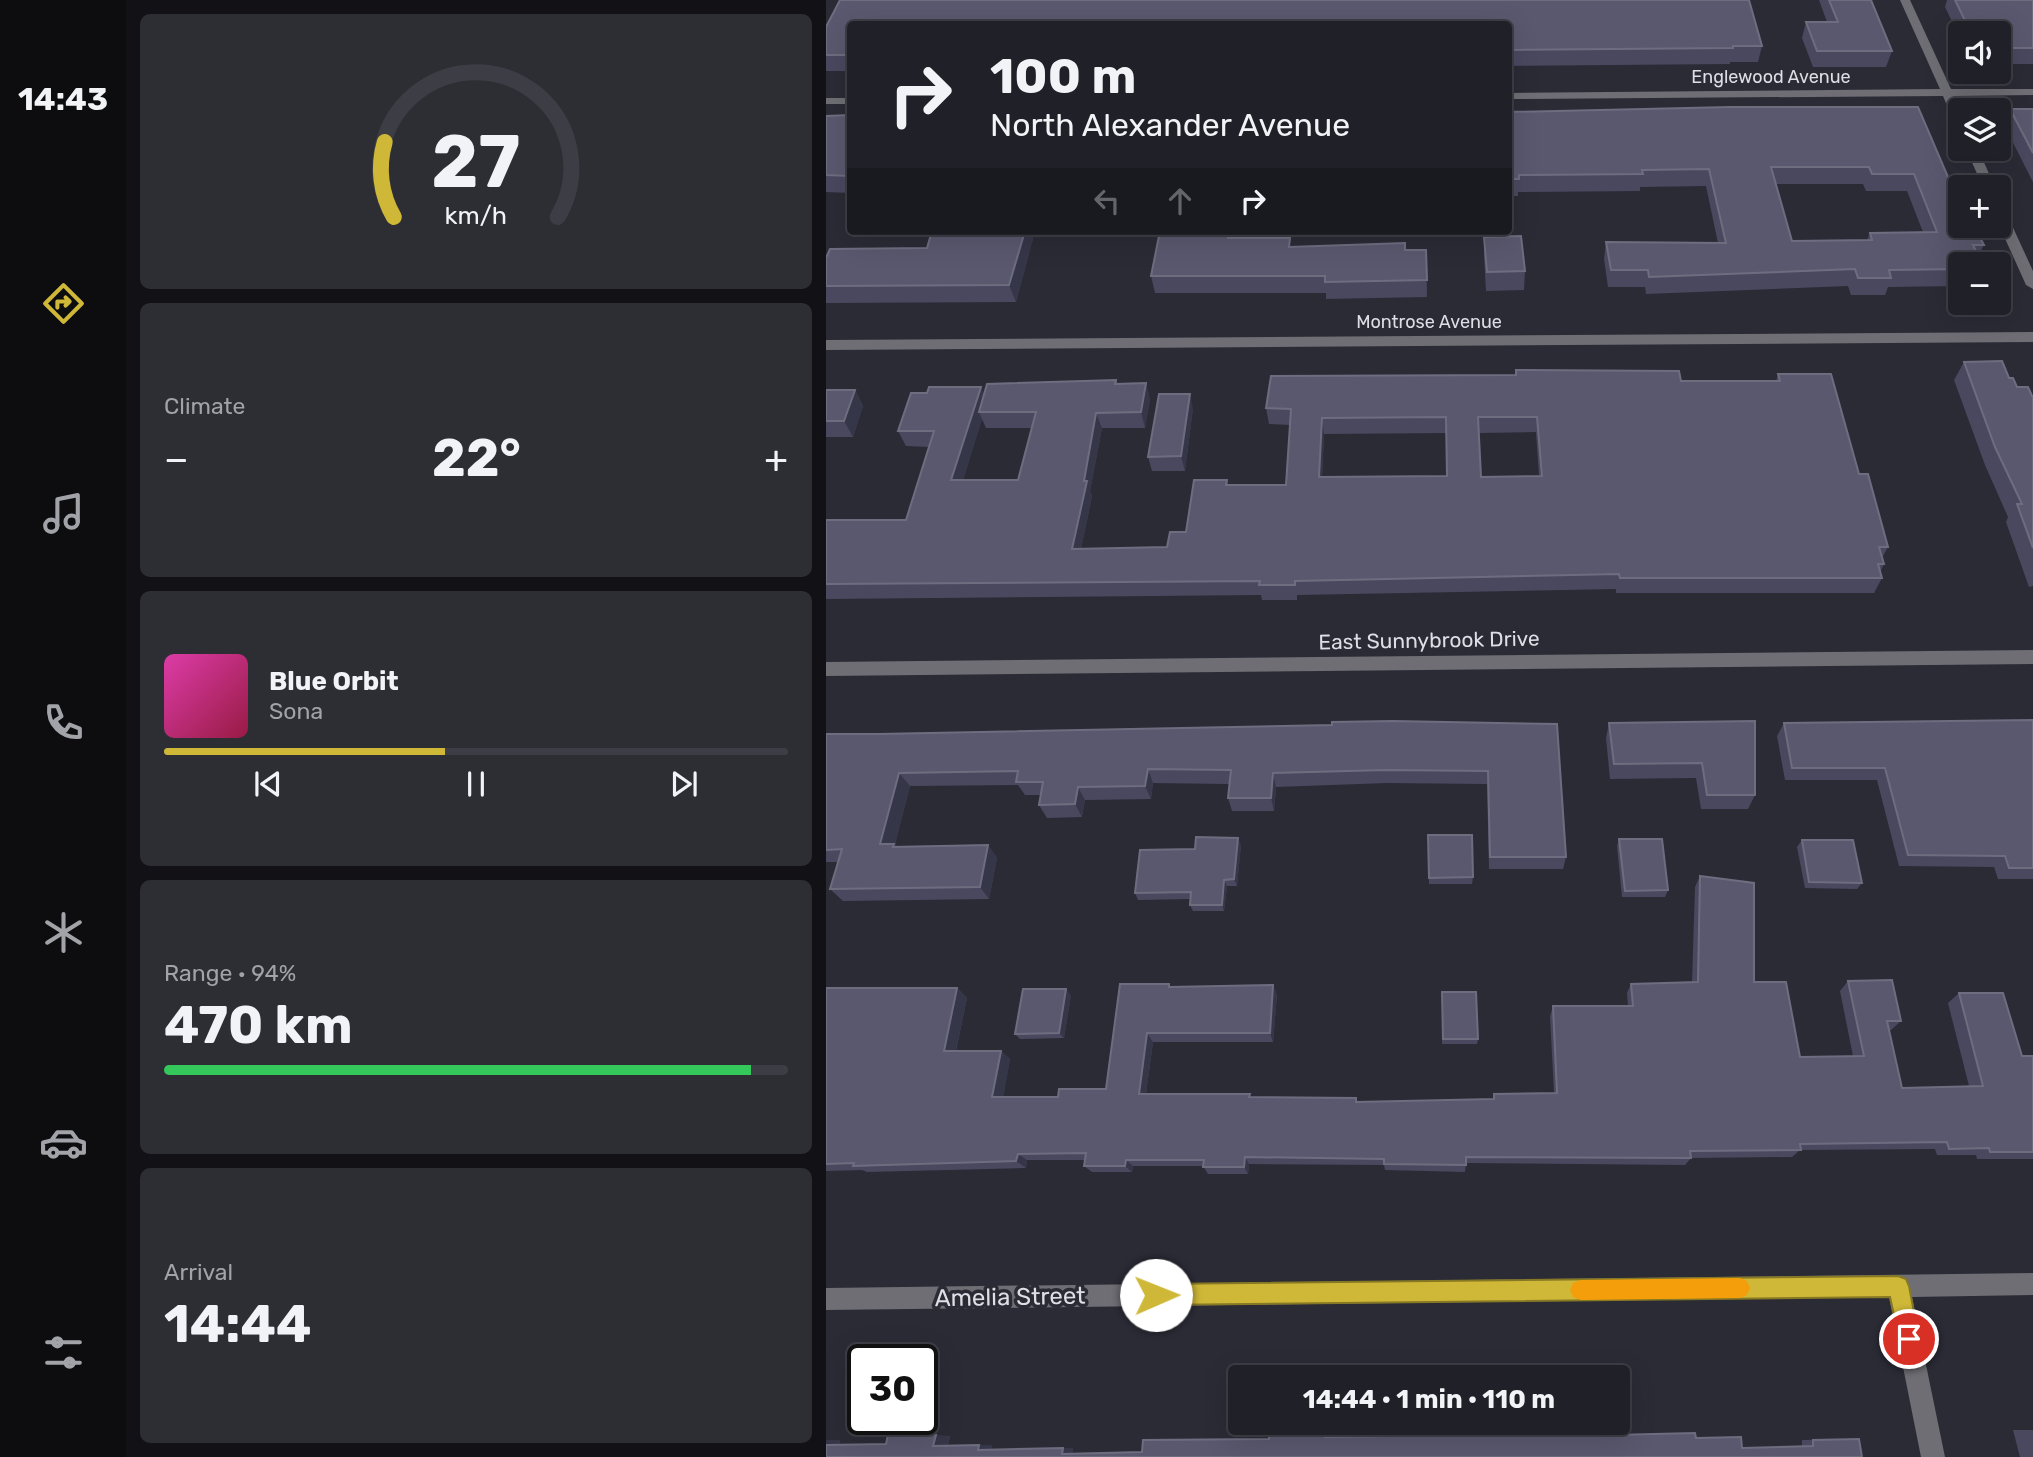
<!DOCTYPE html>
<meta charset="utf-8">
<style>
:root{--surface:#202028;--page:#2d2d34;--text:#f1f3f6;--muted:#a2a3a8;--line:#3d3e45;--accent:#cfb837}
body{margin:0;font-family:Rubik,sans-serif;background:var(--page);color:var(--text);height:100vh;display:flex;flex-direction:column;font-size:26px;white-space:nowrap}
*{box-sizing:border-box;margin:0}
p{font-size:23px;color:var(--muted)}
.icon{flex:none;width:38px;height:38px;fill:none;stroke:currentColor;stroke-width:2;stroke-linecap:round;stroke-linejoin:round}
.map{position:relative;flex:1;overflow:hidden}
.panel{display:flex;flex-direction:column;gap:14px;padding:14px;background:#121216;width:700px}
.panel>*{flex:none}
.banner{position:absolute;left:21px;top:21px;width:665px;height:214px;border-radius:7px;box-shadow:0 7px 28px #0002,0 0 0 2px var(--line);background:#202028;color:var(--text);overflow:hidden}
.buttons{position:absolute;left:1122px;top:21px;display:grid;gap:14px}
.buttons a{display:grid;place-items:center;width:63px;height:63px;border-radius:7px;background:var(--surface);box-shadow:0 7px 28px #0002,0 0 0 2px var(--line);font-size:35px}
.speed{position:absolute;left:21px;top:1344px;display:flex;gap:14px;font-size:35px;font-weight:700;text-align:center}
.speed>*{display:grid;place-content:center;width:91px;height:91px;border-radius:50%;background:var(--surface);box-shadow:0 7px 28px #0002,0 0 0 2px var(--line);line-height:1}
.speed .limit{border:4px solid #111;border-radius:10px;background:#fff;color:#111}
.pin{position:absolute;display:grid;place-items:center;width:60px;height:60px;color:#fff;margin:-30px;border:4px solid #fff;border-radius:50%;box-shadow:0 2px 7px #0007}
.me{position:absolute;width:77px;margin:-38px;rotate:89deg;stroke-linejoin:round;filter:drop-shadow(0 0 5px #0008)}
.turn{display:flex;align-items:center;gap:24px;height:147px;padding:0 28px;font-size:32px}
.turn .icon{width:91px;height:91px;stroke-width:2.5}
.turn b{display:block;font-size:49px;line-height:60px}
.lanes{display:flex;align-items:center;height:66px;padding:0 28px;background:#0003;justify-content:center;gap:35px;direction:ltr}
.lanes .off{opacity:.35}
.big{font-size:52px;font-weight:700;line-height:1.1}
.panel .widget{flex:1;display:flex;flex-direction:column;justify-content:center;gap:10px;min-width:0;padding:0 24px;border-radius:10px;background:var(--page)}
.panel .dial{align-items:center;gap:0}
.dial svg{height:182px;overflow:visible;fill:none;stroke:var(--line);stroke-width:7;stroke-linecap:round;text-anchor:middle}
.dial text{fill:var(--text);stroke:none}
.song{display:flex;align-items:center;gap:21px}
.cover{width:84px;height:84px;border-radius:10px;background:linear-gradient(135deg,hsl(320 70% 55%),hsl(340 70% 35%))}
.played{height:7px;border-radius:4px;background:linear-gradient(90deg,var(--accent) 45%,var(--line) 45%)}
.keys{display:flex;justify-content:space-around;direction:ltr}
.heat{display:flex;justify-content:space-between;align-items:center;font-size:38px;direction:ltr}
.charge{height:10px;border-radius:5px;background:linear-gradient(90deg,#34c759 94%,var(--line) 0)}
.trip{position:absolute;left:402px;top:1365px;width:402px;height:70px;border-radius:7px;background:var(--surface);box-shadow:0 7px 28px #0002,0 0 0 2px var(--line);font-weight:700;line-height:70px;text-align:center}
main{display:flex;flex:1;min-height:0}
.tab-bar{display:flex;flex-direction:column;width:126px;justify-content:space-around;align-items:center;background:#0d0d10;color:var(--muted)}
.tab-bar .icon{width:49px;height:49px}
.tab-bar .current{color:var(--accent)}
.tab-bar b{font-size:32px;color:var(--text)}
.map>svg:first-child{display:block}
</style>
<main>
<nav class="tab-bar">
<b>14:43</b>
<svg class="icon current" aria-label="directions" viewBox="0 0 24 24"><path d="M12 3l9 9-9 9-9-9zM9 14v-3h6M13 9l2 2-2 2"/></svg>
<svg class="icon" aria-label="music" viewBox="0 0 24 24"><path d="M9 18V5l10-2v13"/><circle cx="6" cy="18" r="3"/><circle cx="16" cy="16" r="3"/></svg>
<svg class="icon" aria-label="phone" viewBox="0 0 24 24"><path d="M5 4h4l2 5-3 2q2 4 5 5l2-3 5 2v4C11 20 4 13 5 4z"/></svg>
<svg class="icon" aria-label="climate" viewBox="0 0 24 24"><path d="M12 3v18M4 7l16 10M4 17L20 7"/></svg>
<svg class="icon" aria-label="car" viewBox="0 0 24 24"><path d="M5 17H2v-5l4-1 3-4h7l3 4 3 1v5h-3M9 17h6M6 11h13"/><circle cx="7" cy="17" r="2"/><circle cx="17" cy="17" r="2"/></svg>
<svg class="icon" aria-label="filters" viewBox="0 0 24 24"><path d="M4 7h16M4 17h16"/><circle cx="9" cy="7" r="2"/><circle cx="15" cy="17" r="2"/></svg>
</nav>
<section class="panel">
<div class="widget dial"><svg viewBox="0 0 100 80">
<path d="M14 69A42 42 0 1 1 86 69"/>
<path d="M14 69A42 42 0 0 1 10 36" stroke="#cfb837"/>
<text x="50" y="56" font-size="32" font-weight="700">27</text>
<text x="50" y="72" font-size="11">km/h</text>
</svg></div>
<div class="widget"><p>Climate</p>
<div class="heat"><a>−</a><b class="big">22°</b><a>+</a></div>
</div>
<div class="widget">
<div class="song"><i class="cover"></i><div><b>Blue Orbit</b><p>Sona</p></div></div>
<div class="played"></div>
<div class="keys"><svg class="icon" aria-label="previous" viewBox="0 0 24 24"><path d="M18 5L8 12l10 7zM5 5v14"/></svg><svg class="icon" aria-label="pause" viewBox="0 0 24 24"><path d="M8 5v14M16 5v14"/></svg><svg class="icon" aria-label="next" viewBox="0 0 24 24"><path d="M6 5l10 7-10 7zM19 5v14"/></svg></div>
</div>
<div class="widget"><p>Range · 94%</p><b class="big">470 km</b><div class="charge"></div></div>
<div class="widget"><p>Arrival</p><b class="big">14:44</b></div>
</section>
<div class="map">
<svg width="1207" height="1457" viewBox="0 0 1207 1457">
<rect width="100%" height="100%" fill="#2b2b36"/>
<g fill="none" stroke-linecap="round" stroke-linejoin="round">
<path fill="#6e6e74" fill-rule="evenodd" d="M1074 0H1084L1125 89H1207V95L1128 96 1135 110 1134 126 1128 122 1117 96 682 99V93L1114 89Z
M0 98H24V104H0Z
M1140 149H1152L1169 187H1157Z
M1172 204 1178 208 1207 271V289L1200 285 1172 223Z
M1207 332V342L0 350V340Z
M1207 650V664L0 676V662Z
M1207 1273V1295L1086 1297 1119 1457H1095L1063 1297 0 1310V1288Z"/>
</g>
<path fill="#49485f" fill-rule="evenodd" d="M14 0H923L936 46 932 62H904V64L682 66V24H24V71H0V27Z
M993 0H1045L1066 51 1060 67H987L976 38 980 22H1001Z
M1121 0H1207V64H1172V33H1134V38L1119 7Z
M1092 107 1134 226 1158 245 1152 256 1134 264V286L1062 287 1059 295H1025L1022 286 820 294 819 287H782L778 259 780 242 892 243 880 186 814 187V191L692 192V196H682V112ZM950 184H1037L1040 191H1081L1097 232 1044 233 1041 240 966 241Z
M1184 109H1207V182L1178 125Z
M24 115V193L0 192V116Z
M209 231 190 302 0 303V258L101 248Z
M334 231H408L407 238 465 247 600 250 601 297 500 299V293H329L325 276Z
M658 237 699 271 698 290 660 291 658 256Z
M1138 362 1183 378 1191 387 1207 398V586L1203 587 1180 522 1182 517 1159 465 1128 380Z
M952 374 1033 474 1062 547 1056 558 1058 564 1054 572 1056 578 1048 593H790V589L471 595V600H436L435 595 0 599V520H80L103 447 80 446 72 431 158 395 290 380 292 384 320 383 324 400 319 428H276L264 491 266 496 255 549 341 547 360 532 401 480 402 485H460L464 425 443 424 440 408 855 381H950ZM156 419 160 428H206L192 480H137ZM710 432 713 476 655 477 653 433ZM620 433 621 476 496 477 498 434Z
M0 390H29L37 406 27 437H0Z
M367 408 359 471H326L322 457Z
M1207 720V879H1172L1168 867 1073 866 1051 780H959L951 736 958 723Z
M929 721V795L922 809H875L870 778 784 779 780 738 783 723Z
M731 724 740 857 737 869H663L661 784 561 783 450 787 448 811H406L402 798 403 784 327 783 325 799 259 800 256 817 221 818 213 805 215 795H199L192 785 84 786 69 844 71 846 162 845 171 858 163 899 17 901 4 889 12 862H0V734Z
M602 835 647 877 646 884H603Z
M793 839 842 890 839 897H796L791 846Z
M976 840 1036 883 1031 889 979 888 971 847Z
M415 845 411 886H401L398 911H367L364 905V899L312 900 309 893 369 849Z
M874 876 928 982 974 1057 1027 1056 1014 991 1022 981 1075 1021 1065 1030H1063L1076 1088 1143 1086 1122 1003 1133 993 1196 1056H1207V1159H1151L1150 1155H1111L1109 1149 974 1150 966 1157 865 1158 859 1165 640 1163 639 1172 559 1170 558 1165 423 1164 422 1174H382L377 1166H307L306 1172H266L258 1166 259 1160H201L200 1168 41 1172 36 1170 0 1171V988H131L141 998 130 1051H175L184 1059 177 1097H232L280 1089 345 987 447 985 451 995 447 1042H327L320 1094 425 1097 530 1098 531 1102 667 1099 668 1094 728 1093 724 1016 727 1006H802L801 993 805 984 866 982 869 887Z
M616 992 652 1039 651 1044H616Z
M245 995 238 1038 194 1039 189 1034Z
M1187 1430H1207V1457H1194Z
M502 1433V1437L786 1435 870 1438 916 1448 976 1446V1440L1033 1439 1036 1457H0L14 1440 13 1445 60 1444 124 1436 122 1445H166L165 1450 247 1448V1453L316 1452Z"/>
<path fill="#363649" d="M199 231H209L190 302 183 285Z
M403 231H408L405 255 402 238Z
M320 383 324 400 319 428 315 412Z
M155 387 162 403 153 412 156 419 132 496 125 480Z
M29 390 37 406 27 437 18 421Z
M364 394 367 408 359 471 355 456Z
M270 413 276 428 264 491 266 496 252 564 246 549Z
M496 418 498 434 495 493 493 477Z
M322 769 327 783 325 799 319 786Z
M73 773 84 786 69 844 79 856 54 844Z
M447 773 450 787 448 811 445 798Z
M252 787 259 800 256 817 249 804Z
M412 838 415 845 411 886 408 879Z
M162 845 171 858 163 899 154 887Z
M398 880 401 886 398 911 396 905Z
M447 985 451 995 447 1042 444 1033Z
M131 988 141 998 128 1059 118 1051Z
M240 989 245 995 238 1038 233 1033Z
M321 1033 327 1042 319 1102 313 1094Z
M175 1051 184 1059 176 1105 166 1097Z
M192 1154 201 1160 200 1168 190 1161Z
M419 1157 423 1164 422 1174 418 1167Z
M300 1160 307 1166 306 1172 299 1166Z
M110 1435 124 1436 122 1446H107Z
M0 1440H14L12 1446H0Z
M153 1445H166L165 1450H152Z
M237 1448H247V1454H236Z"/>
<path fill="#59586e" stroke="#6e6d80" stroke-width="2" fill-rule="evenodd" d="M14 0H923L936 46H907V48L682 50V24H24V55H0V27Z
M1003 0H1045L1066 51H991L980 22H1012Z
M1129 0H1207V48H1172V33H1145Z
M904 107H1092L1134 205V226H1148L1158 245H1147L1156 264H1134V269L1063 270 1065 278H1032L1029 269 823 277 822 270H785L780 242 900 243 883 169 816 170 817 174 693 175V179H682V112ZM945 167H1043L1046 174H1088L1111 232 1044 233 1046 240 966 241Z
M1184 109H1207V153Z
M24 115V176L0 175V116Z
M106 231H199L183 285 0 286V258L4 249 101 248Z
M334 231H403L402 238H464L463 247 579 243V250H600L601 280 499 282V276H325Z
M695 236 699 271 661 272 658 237Z
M1176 361 1183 378H1187L1191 387H1202L1207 398V548L1191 504H1196L1169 447 1138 362Z
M690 370 853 371 855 381H954L952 374H1005L1033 474H1042L1062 547H1053L1058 564H1052L1056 578H794L793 574 469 581V585H433L434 581 0 584V520H80L108 431H72L85 393H101L103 387H155L125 480H192L210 412H153L161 384 290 380 289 384 320 383 315 412 270 413 258 481H261L246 549 341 547 344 532H360L368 480H401L400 485H460L465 409 440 408 445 376 690 375ZM620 417 621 476 493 477 496 418ZM652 417H711L716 476 655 477Z
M0 390H29L18 421H0Z
M333 394H364L355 456 322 457Z
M1207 720V868H1183L1179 856 1082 855 1059 768H966L958 723Z
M567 721 731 724 740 857H664L662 771 560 770 447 773 445 798H402L405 770 322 769 319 786 252 787 249 804 213 805 217 782H190L192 771 73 773 54 844H68L67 847 162 845 154 887 4 889 16 849 0 850V734H53L506 725V722Z
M929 721V795H881L876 763 788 764 783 723Z
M602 835H646L647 877 603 878Z
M370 837 412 838 408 879 398 880 396 905H364L365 892 309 893 314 850 369 849Z
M793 839H836L842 890 799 891Z
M976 840H1027L1036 883 983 882Z
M874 876 928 883V982H960L974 1057 1038 1056 1022 981 1066 980 1075 1021H1061L1076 1088 1157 1086 1133 993H1177L1196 1056H1207V1152H1164L1163 1148 1123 1149 1121 1142 974 1144 975 1150 864 1151 865 1158 640 1157V1165L558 1164V1159L419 1157 418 1167H377L378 1160H300L299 1166H258L260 1153 192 1154 190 1161 27 1166 28 1163 0 1164V988H131L118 1051H175L166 1097H232L233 1089H280L294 984H343V987L447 985 444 1033H321L313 1094H424L423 1097 530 1098V1102L668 1099V1094L731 1093 727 1006H807L805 984 872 982Z
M197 989H240L233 1033 189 1034Z
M616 992H650L652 1039H617Z
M786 1427V1435L869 1433 870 1438 915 1437 916 1448 987 1446V1440L1033 1439 1036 1457H0V1445L60 1444 62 1435H110L107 1446 153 1445 152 1450 237 1448 236 1454 316 1452 317 1440 443 1439V1435L499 1433V1437L567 1436V1430Z"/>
<path fill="#cfb837" stroke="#877824" stroke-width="2" d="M1072 1276 1080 1279 1083 1286 1093 1339 1090 1346 1083 1349 1075 1346 1064 1297 330 1305 323 1302 320 1295 323 1287 330 1284Z"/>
<path fill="#f59e0b" d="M914 1278 921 1281 924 1288 921 1295 914 1298 755 1300 747 1297 744 1290 747 1283 755 1280Z"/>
<g text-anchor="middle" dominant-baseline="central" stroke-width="7" stroke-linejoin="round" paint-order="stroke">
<g font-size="18" fill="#dedee6" stroke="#2b2b36">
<text x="945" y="77">Englewood Avenue</text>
<text x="603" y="322">Montrose Avenue</text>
</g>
<g font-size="21" fill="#dedee6" stroke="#2b2b36">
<text transform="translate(603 640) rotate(-1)">East Sunnybrook Drive</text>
</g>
<g font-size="24" fill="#dedee6" stroke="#2b2b36">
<text transform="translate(184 1297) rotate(-1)">Amelia Street</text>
</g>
</g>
</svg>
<div class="buttons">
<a><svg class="icon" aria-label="sound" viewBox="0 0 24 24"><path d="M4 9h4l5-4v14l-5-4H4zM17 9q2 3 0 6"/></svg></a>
<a><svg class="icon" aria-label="layers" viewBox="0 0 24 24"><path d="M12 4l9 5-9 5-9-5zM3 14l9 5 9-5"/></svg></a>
<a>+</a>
<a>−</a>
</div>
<div class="speed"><div class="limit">30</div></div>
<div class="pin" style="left:1083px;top:1339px;background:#d93025"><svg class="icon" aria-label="arrive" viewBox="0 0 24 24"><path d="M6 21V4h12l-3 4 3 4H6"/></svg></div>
<svg class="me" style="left:330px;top:1295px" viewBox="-20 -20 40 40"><circle r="19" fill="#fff"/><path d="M0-13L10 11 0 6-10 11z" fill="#cfb837"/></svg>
<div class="trip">14:44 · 1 min · 110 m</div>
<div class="banner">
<div class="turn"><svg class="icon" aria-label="right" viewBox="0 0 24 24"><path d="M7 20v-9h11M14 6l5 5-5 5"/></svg><div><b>100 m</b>North Alexander Avenue</div></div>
<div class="lanes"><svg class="icon off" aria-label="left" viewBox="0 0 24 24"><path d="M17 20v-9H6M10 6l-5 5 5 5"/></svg><svg class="icon off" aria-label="ahead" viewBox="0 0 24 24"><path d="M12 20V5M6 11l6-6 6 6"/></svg><svg class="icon" aria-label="right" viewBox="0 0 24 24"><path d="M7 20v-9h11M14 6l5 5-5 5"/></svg></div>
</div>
</div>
</main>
